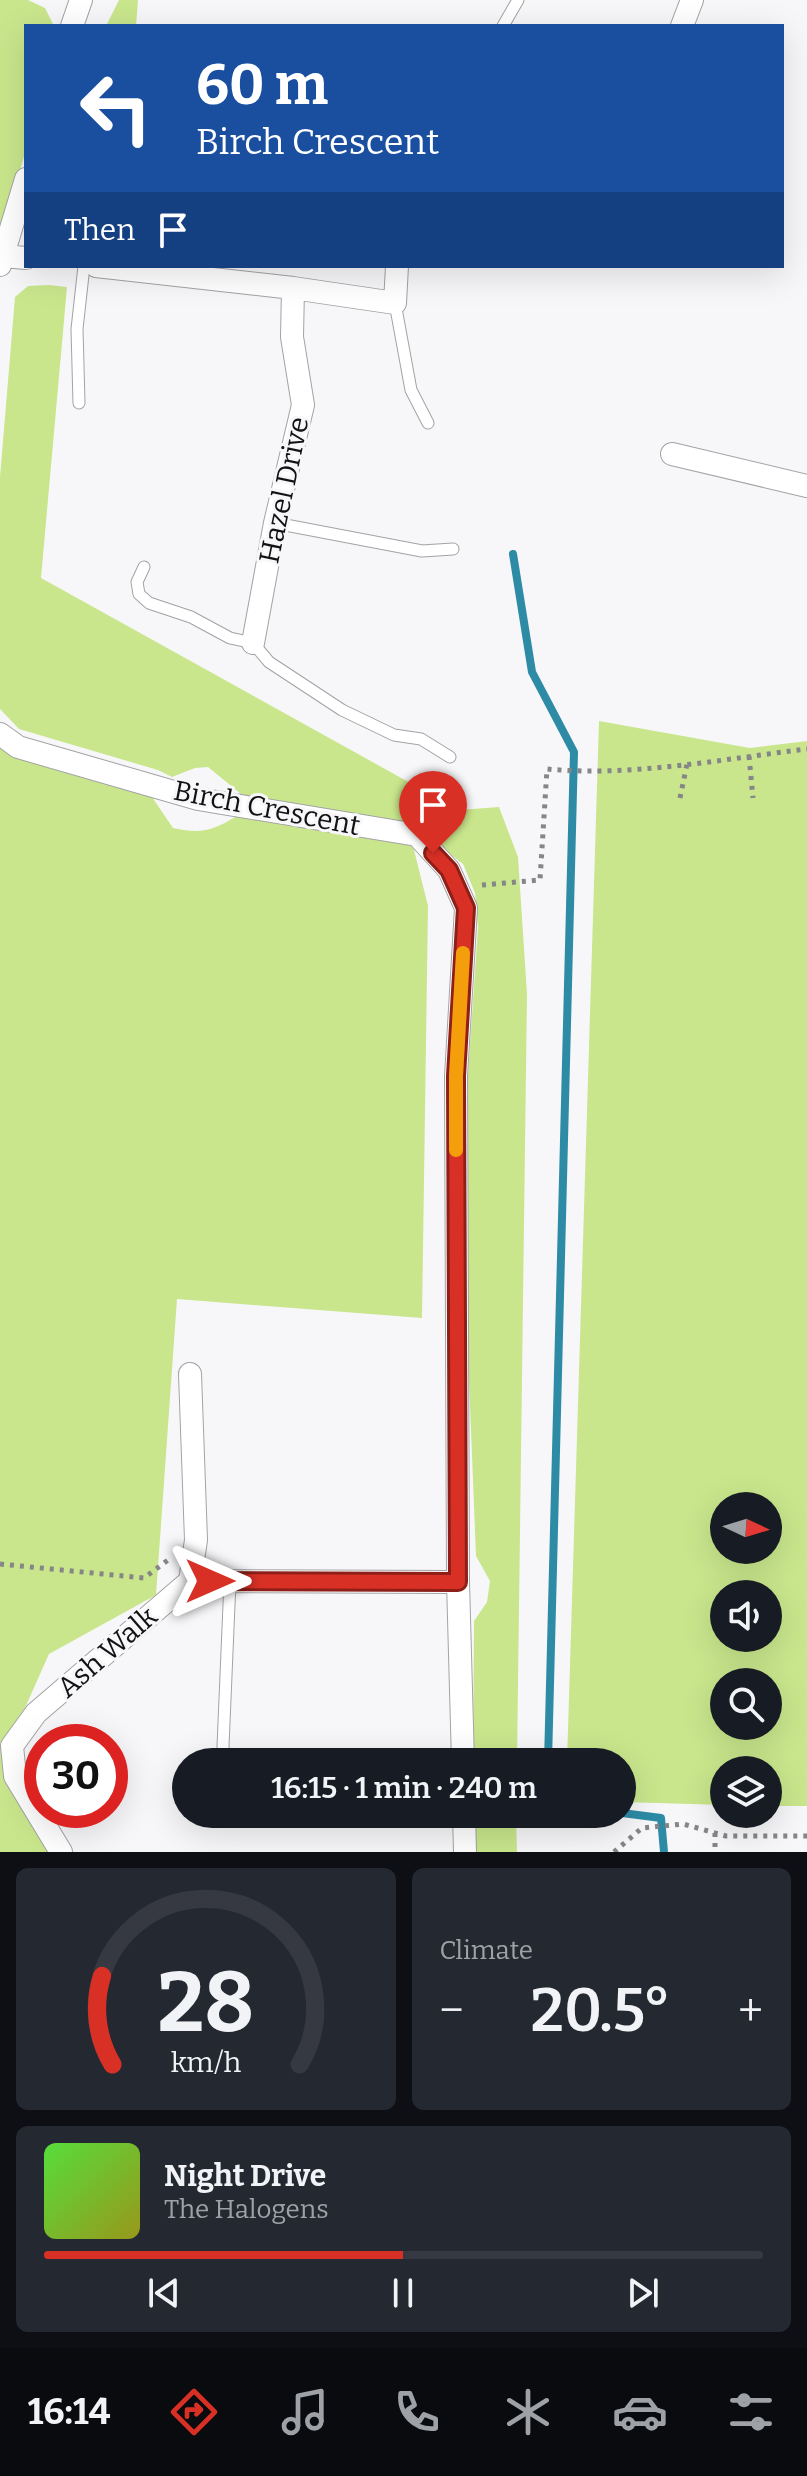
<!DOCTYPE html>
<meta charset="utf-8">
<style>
:root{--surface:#171b24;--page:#242831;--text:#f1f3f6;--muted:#9ea1a6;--line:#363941;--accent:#d93025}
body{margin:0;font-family:Bitter,serif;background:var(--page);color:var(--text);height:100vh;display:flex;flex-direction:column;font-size:30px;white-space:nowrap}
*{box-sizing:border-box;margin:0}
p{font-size:26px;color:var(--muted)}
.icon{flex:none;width:44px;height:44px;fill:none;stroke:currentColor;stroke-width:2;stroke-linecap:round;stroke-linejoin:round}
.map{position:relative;height:1852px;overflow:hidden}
.drawer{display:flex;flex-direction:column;gap:16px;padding:16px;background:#0d0f14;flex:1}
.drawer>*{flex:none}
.top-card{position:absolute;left:24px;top:24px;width:760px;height:244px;border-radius:0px;box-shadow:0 8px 32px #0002;background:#1a4fa0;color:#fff;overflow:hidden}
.needle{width:52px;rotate:94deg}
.buttons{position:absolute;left:710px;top:1492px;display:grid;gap:16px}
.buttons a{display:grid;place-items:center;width:72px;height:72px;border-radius:50%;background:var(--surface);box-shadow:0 8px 32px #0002;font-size:40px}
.speed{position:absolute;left:24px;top:1724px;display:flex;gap:16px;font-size:40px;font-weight:700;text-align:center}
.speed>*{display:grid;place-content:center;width:104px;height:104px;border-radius:50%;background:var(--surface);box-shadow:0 8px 32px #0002;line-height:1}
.speed .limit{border:12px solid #d22;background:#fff;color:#111}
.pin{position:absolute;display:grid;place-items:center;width:68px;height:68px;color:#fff;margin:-82px -34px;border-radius:50% 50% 50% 0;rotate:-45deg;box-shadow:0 0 8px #0007}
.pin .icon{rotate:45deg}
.me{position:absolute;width:88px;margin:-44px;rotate:90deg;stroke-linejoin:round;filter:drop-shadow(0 0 6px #0008)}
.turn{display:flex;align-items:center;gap:28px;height:168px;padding:0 40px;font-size:36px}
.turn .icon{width:104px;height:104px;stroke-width:2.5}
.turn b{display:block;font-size:56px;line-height:68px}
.then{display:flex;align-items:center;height:76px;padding:0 40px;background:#0003;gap:16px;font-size:30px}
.big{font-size:60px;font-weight:600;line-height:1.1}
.drawer .tile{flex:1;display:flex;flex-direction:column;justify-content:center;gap:12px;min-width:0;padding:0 28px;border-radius:12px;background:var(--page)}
.drawer .dial{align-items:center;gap:0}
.dial svg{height:208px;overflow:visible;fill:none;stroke:var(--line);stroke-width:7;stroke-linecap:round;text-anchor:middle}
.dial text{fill:var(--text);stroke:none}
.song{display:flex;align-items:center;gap:24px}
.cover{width:96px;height:96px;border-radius:12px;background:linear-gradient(135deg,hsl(110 70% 55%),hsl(60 70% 35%))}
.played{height:8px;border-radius:4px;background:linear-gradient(90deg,var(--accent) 50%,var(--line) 50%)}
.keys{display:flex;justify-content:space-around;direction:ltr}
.heat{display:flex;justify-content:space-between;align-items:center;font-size:44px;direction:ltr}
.drawer .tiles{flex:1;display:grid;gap:16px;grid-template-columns:1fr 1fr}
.tile:last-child{grid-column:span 2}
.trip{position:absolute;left:172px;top:1748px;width:464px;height:80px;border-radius:40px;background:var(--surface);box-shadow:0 8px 32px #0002;font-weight:600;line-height:80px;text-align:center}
.tab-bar{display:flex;height:128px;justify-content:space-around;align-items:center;background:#090b0e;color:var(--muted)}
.tab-bar .icon{width:56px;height:56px}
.tab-bar .active{color:var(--accent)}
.tab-bar b{font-size:36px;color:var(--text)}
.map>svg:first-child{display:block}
</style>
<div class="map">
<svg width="807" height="1852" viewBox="0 0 807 1852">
<rect width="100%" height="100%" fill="#f7f7fa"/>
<path fill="#c9e68c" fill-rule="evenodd" d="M0 0H28L45 8 54 26H26V150L0 239Z
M119 0H138L136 26H106Z
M49 285 67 287 41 578 459 810 499 807 518 857 527 994 517 1762H473L474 1621 487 1602 490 1581 476 1556 461 1179 478 927 475 893 463 864 417 829 365 822 241 794 208 767 195 768 172 777 158 770 19 729 0 709V477L15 297 28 286Z
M599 721 750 748 807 741V1806H768V1770H724V1805L622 1802V1762H567ZM724 1506H768V1550H724ZM724 1594H768V1638H724ZM724 1682H768V1726H724Z
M0 746 152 797 173 828C201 834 212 831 237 816L413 846 428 906 422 1318 177 1299 156 1595 49 1654 4 1755 56 1852H0Z
M473 1814H516L517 1852H474Z"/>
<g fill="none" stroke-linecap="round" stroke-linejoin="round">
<path stroke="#2d8ba6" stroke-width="8" d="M513 554 532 672 574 752 548 1762
M622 1813 661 1818 664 1852"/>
<g stroke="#a3a3a6" stroke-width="13">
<path id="lane" d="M503 26 518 0
M395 303 411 390 428 423
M79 403 77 329 84 266
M275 523 422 551 453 549
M144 567 137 582 139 594 149 603 191 617 230 638 253 643 269 662 342 710 394 735 421 739 450 757
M224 1762 223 1746 230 1581"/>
</g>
<g stroke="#a3a3a6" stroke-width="24">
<path id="street" d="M72 26 81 0
M682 26 692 0
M3 256 26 258
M0 265 26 179
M96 266 293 288 395 303 397 266
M672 454 807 486
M253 643 275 523 303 405 292 337 293 288
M0 734 18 747 198 799 417 835 449 870 466 908 456 1076 458 1582 463 1762
M190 1374 196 1540 190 1581
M464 1814 465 1852
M61 1852 15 1776 12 1746 36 1713 190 1581 458 1582"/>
</g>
<path stroke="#868688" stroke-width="5" stroke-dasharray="4 6" stroke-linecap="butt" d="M749 756 753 798
M680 798 687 764
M482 885 540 880 547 769C631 777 723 759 807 749
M0 1564 144 1578 168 1560
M715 1833V1852
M614 1852 642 1828 683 1824 726 1836H807"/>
<use href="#lane" stroke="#fff" stroke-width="11"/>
<use href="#street" stroke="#fff" stroke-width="22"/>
</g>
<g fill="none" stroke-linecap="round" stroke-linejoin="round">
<g stroke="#8d1f18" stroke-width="20">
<path id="route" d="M210 1581 458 1582 456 1076 466 908 449 870 433 853"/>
</g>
<use href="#route" stroke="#d93025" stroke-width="14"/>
<path stroke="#f59e0b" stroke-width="14" d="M456 1150V1076L463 953"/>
</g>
<g text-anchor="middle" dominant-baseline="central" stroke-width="6" stroke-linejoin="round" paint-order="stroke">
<g font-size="28" fill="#121213" stroke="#f7f7fa">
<text transform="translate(284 490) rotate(-78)">Hazel Drive</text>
<text transform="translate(267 808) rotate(11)">Birch Crescent</text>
<text transform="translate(107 1652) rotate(-41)">Ash Walk</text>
</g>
</g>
</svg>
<div class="buttons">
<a><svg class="needle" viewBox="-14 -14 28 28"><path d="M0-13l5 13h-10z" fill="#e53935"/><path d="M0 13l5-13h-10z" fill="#9ea1a6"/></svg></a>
<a><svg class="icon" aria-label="sound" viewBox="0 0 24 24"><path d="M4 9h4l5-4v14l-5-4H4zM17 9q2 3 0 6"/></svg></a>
<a><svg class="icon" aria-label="search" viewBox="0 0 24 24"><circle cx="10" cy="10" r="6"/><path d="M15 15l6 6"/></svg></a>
<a><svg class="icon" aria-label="layers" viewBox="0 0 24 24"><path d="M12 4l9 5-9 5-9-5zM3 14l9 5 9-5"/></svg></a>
</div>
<div class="speed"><div class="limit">30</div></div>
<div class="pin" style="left:433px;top:853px;background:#d93025"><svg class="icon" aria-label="arrive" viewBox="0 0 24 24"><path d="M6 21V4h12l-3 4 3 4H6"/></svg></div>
<svg class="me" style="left:210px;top:1581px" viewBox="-20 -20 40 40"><path d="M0-17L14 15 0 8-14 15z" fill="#d93025" stroke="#fff" stroke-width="4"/></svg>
<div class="trip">16:15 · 1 min · 240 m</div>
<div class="top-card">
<div class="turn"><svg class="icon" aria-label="left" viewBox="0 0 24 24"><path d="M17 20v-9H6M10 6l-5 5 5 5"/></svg><div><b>60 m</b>Birch Crescent</div></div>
<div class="then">Then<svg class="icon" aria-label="arrive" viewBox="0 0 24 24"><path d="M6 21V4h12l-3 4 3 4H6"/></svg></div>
</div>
</div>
<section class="drawer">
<div class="tiles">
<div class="tile dial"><svg viewBox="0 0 100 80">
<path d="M14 69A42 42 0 1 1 86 69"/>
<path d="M14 69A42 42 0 0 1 10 35" stroke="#d93025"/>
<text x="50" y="56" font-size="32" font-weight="700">28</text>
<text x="50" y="72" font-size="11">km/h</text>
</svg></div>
<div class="tile"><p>Climate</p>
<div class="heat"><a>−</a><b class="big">20.5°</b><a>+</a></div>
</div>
<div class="tile">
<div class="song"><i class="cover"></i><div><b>Night Drive</b><p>The Halogens</p></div></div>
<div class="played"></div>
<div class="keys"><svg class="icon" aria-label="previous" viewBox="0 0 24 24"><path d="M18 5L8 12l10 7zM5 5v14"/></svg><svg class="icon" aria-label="pause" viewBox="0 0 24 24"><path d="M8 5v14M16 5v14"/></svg><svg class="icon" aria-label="next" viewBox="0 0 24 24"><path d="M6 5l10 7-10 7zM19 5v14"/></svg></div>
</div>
</div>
</section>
<nav class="tab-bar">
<b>16:14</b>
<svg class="icon active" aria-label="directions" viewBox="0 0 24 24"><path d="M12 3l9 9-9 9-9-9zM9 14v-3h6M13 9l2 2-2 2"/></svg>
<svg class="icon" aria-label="music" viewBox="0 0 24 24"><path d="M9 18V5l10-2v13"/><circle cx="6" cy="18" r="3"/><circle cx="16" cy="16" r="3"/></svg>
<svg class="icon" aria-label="phone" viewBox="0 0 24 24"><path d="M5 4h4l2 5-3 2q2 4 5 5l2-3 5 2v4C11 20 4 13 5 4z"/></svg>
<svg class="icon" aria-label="climate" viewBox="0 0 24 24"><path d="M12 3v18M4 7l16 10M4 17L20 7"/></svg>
<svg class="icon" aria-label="car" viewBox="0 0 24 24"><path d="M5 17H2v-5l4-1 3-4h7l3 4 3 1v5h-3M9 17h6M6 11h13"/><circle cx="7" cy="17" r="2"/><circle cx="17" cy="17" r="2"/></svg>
<svg class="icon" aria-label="filters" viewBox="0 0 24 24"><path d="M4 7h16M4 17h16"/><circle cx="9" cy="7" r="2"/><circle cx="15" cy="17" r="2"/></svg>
</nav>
